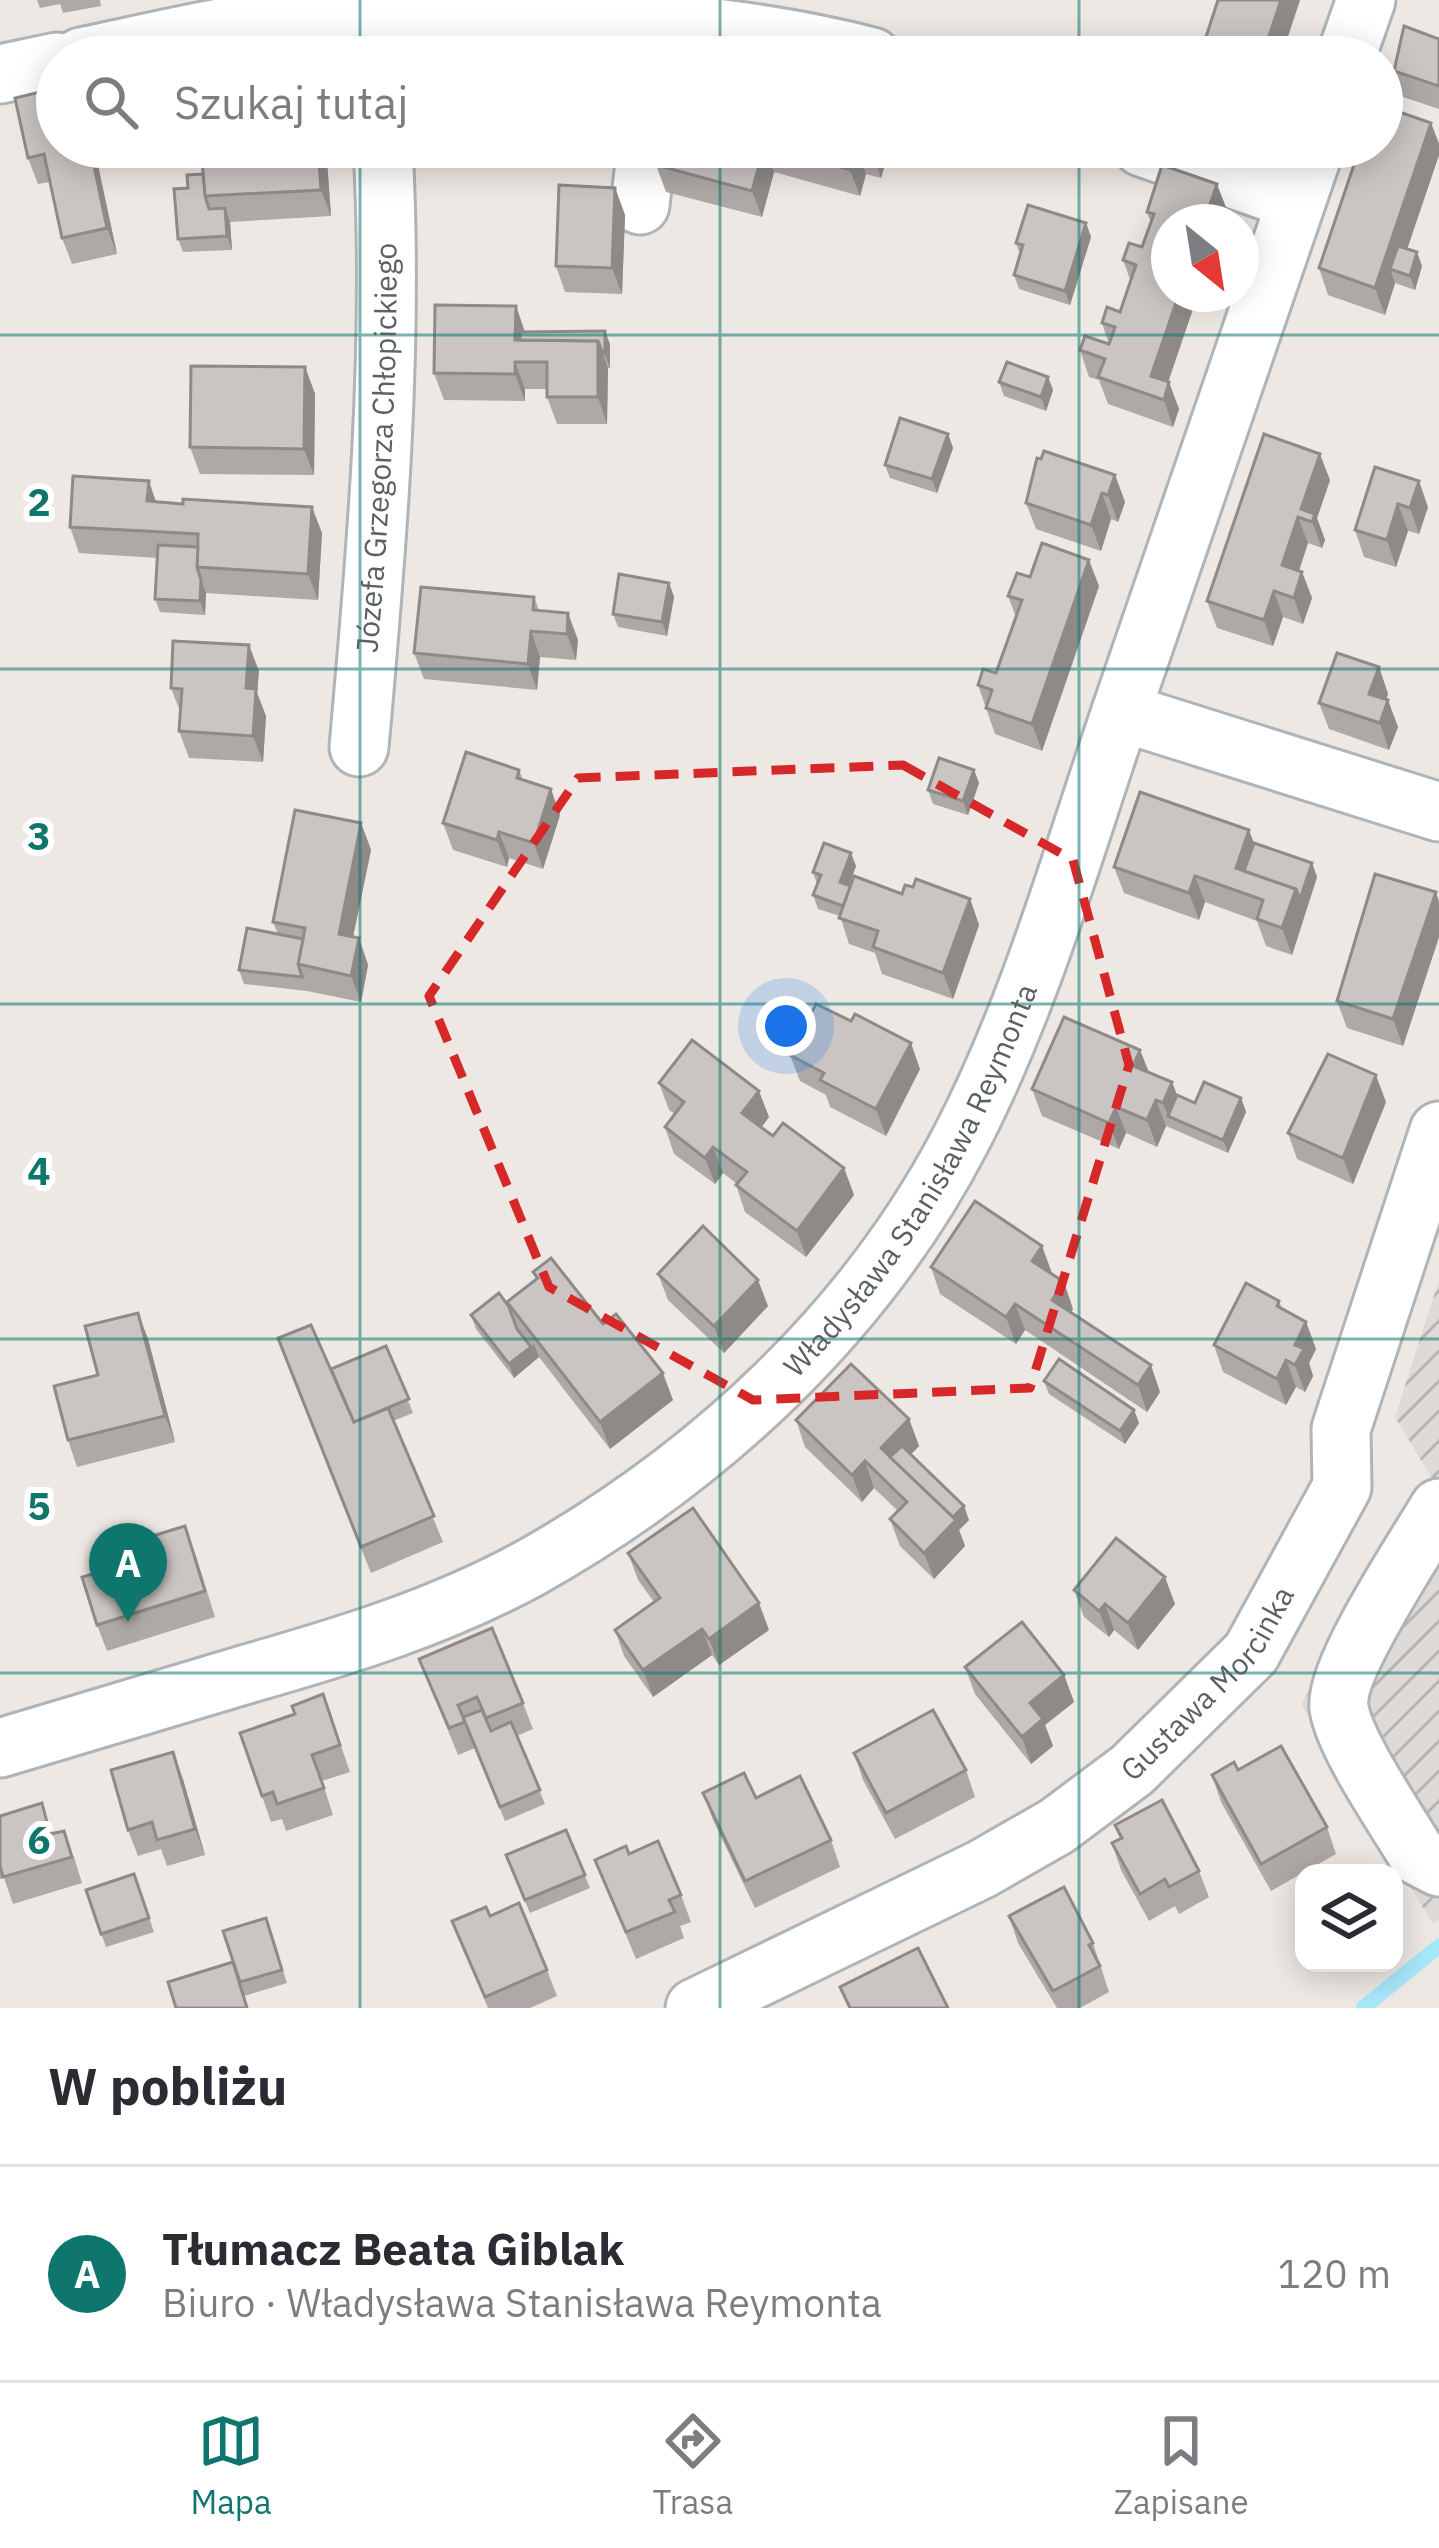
<!DOCTYPE html>
<html lang="pl">
<meta charset="utf-8">
<style>
body{margin:0;font-family:"IBM Plex Sans",sans-serif;background:#f2f2f3;color:#2b2b33}
.controls{position:absolute;right:36px;bottom:36px;display:grid;overflow:hidden;border-radius:24px;box-shadow:0 6px 30px #0003}
.controls button{width:108px;height:108px;display:grid;place-items:center;padding:0;border:0;border-bottom:3px solid #e1e1e2;background:#fff;color:#2b2b33;font:60px sans-serif}
.compass{position:absolute;left:1151px;top:204px;width:108px;height:108px;border-radius:50%;background:#fff;box-shadow:0 6px 30px #0003;rotate:150deg}
.you{position:absolute;left:786px;top:1026px;width:42px;height:42px;margin:-30px;border:9px solid #fff;border-radius:50%;background:#1a73e8;box-shadow:0 0 0 18px #1a73e833}
.badge{display:grid;place-items:center;width:78px;height:78px;border-radius:50%;background:#0f766e;color:#fff;font-size:39px;font-weight:700}
.pin{position:absolute;translate:-50% -99px;filter:drop-shadow(0 3px 6px #0008)}
.pin::after{content:'';position:absolute;top:63px;width:42px;height:36px;background:inherit;clip-path:polygon(0 0,100% 0,50% 100%)}
.list{margin:0;padding:0;list-style:none}
h2{display:flex;justify-content:space-between;align-items:center;height:156px;margin:0;padding:0 48px;font-size:51px}
h2 small{font-size:39px;font-weight:400;color:#7c7c81}
.list li{display:grid;grid-template-columns:78px 1fr auto;gap:36px;align-items:center;box-sizing:border-box;height:216px;padding:0 48px;border-top:3px solid #e1e1e2}
.list b{display:block;font-size:45px;white-space:nowrap}
.list p{margin:0;font-size:39px;white-space:nowrap;color:#7c7c81}
.list em{font-size:39px;font-style:normal;color:#7c7c81}
.icon{flex:none;width:66px;height:66px;fill:none;stroke:currentColor;stroke-width:2;stroke-linecap:round;stroke-linejoin:round}
.map{position:relative;flex:none;width:1439px;height:2008px;overflow:hidden}
.search{position:absolute;background:#fff;box-shadow:0 6px 30px #0003;left:36px;right:36px;top:36px;height:132px;display:flex;align-items:center;gap:30px;box-sizing:border-box;padding:0 42px;border-radius:66px;color:#7c7c81;font-size:45px}
.sheet{height:372px;background:#fff}
nav{display:flex;justify-content:space-around;align-items:center;box-sizing:border-box;height:168px;border-top:3px solid #e1e1e2;background:#fff;font-size:33px;color:#7c7c81}
nav a{display:grid;justify-items:center;gap:6px}
nav .on{color:#0f766e}
.map>svg:first-child{display:block}
</style>
<div class="map">
<svg width="1439" height="2008" viewBox="0 0 1439 2008">
<defs>
<pattern id="industrial-furrows" width="10" height="10" patternUnits="userSpaceOnUse" patternTransform="scale(3)"><rect width="10" height="10" fill="#dedad7"/><path d="M-1 1l2-2M0 10L10 0M9 11l2-2" fill="none" stroke="#b7b4b2"/></pattern>
</defs>
<rect width="100%" height="100%" fill="#ede8e3"/>
<path fill="url(#industrial-furrows)" d="M1439 1280V1919L1433 1924 1301 1704 1433 1480 1395 1417Z"/>
<g fill="none" stroke-linecap="round" stroke-linejoin="round">
<path stroke="#a6e7f9" stroke-width="15" d="M1363 2008 1439 1946"/>
<g stroke="#b0b4b7" stroke-width="63">
<g id="minor">
<path d="M81 57C163 40 249 18 334 13 391 9 451 12 508 14 631 18 753 26 872 57"/>
<path d="M1346 57 1366 0"/>
<path d="M0 74 57 62"/>
<path d="M1142 147 1296 201"/>
<path d="M640 205 647 147"/>
<path d="M1121 712 1439 812"/>
<path id="s1" d="M359 747C377 548 394 347 383 147"/>
<path d="M1439 1508C1416 1547 1334 1669 1339 1708 1345 1746 1397 1820 1418 1856L1439 1867"/>
<path id="s2" d="M0 1748C82 1723 165 1699 247 1674 345 1646 440 1617 530 1568 708 1468 866 1322 961 1139 1031 1004 1073 852 1122 709 1187 522 1250 334 1315 147"/>
<path id="s3" d="M695 2008 982 1869 1057 1826 1132 1770 1251 1653 1342 1487 1341 1429 1439 1131"/>
</g>
</g>
<use href="#minor" stroke="#fff" stroke-width="57"/>
</g>
<g fill="#aea9a7">
<path d="M37 0H100L101 6 63 13 60 4 40 8Z"/>
<path d="M1300 0 1281 57H1207L1203 46Z"/>
<path d="M1439 39V109L1403 97 1394 71Z"/>
<path d="M57 88 94 147 117 254 72 264 62 238 50 182 38 184 28 158Z"/>
<path d="M1431 123 1439 144V155L1407 249 1422 266 1415 290 1395 283 1385 315 1328 295 1319 268Z"/>
<path d="M251 147H326L331 216 230 222 232 250 183 252 178 239 188 188 203 174 251 158Z"/>
<path d="M438 147H507V151L442 156Z"/>
<path d="M661 147H890L881 178 866 174 860 196 774 172 762 217 666 192 656 165Z"/>
<path d="M615 188 625 215 622 294 565 292 556 266Z"/>
<path d="M1227 210 1223 222H1169V294H1198L1168 382 1179 409 1173 427 1108 404 1099 380 1089 377 1080 350 1109 344 1102 323 1120 312 1131 282 1123 260 1142 247 1151 223 1147 212Z"/>
<path d="M1086 223 1091 237 1070 305 1019 289 1014 275 1020 255 1016 243Z"/>
<path d="M516 306 525 332 610 344V368H608L607 424H557L547 397V389H525V401L444 400 434 373Z"/>
<path d="M305 367 315 394 314 475 200 474 190 447Z"/>
<path d="M1048 377 1053 390 1046 411 1004 396 999 382Z"/>
<path d="M948 434 953 448 937 493 890 478 885 465Z"/>
<path d="M1375 467 1428 507 1419 534 1408 531 1396 567 1364 557 1355 530Z"/>
<path d="M1115 475 1125 502 1118 522 1111 519 1101 551 1036 529 1026 503Z"/>
<path d="M1330 480 1317 518 1325 540 1322 548 1308 543 1299 571 1302 572 1312 598 1303 624 1283 617 1273 646 1217 628 1207 601Z"/>
<path d="M156 502 322 533 318 600 206 593 205 615 160 612 155 599 157 558 79 553 70 527Z"/>
<path d="M1030 577 1099 586 1042 751 995 734 978 685 996 673 1016 617 1008 596Z"/>
<path d="M669 583 674 597 667 636 618 627 613 614Z"/>
<path d="M534 597 539 610 578 640 576 660 540 657 537 690 424 679 414 653Z"/>
<path d="M1379 667 1388 694 1386 700 1398 727 1389 750 1329 729 1319 703Z"/>
<path d="M259 671 257 693 266 716 263 762 189 758 179 731 181 714 171 688Z"/>
<path d="M519 770 523 780 560 815 543 869 509 858 507 867 453 850 443 823Z"/>
<path d="M974 770 979 783 968 815 933 804 928 790Z"/>
<path d="M361 823 371 850 353 937 359 938 368 965 361 1002 307 991 244 984 239 970 278 934 273 922Z"/>
<path d="M1254 843 1312 863 1317 877 1292 955 1266 946 1257 921 1205 902 1199 920 1124 893 1114 867Z"/>
<path d="M856 866 849 886 902 894 970 899 979 925 953 999 882 974 875 953 849 944 840 916 818 909 813 895 817 884 813 872Z"/>
<path d="M1436 892 1439 902V937L1403 1046 1347 1028 1337 1001Z"/>
<path d="M1140 1050 1149 1072 1172 1082 1177 1095 1195 1103 1241 1098 1246 1112 1228 1153 1166 1126 1157 1147 1126 1133 1119 1149 1042 1116 1032 1089Z"/>
<path d="M790 1055 920 1069 886 1136 830 1107 826 1095 800 1081Z"/>
<path d="M659 1083 769 1117 761 1128 773 1136 844 1168 854 1195 806 1257 745 1212 736 1185 737 1184 723 1173 715 1184 674 1154 665 1127 675 1114 669 1110Z"/>
<path d="M1386 1102 1353 1184 1297 1159 1288 1133Z"/>
<path d="M1042 1246 1051 1274 1073 1309 1071 1312 1160 1392 1147 1412 1025 1330 1016 1344 940 1294 931 1267Z"/>
<path d="M533 1272 603 1324 673 1400 610 1449 539 1357 514 1378 476 1329 471 1315 509 1307 536 1280Z"/>
<path d="M658 1274 768 1306 724 1353 668 1300Z"/>
<path d="M1279 1301 1282 1309 1306 1322 1316 1349 1309 1363 1313 1376 1305 1392 1296 1387 1286 1405 1223 1372 1214 1345Z"/>
<path d="M138 1313 148 1339 175 1442 77 1467 68 1440 98 1375Z"/>
<path d="M386 1346 413 1413 393 1421 443 1542 371 1573 288 1365 331 1369Z"/>
<path d="M1044 1381 1134 1410 1139 1423 1125 1444 1049 1394Z"/>
<path d="M909 1419 919 1446 911 1454 969 1520 959 1530 965 1546 934 1579 900 1546 890 1519 898 1511 874 1488 862 1502 805 1447 796 1420Z"/>
<path d="M195 1553 215 1617 107 1651 97 1625 104 1571Z"/>
<path d="M628 1553 769 1630 719 1665 712 1655 653 1697 624 1656 615 1630 654 1602 638 1580Z"/>
<path d="M1074 1590 1175 1604 1138 1650 1114 1630 1109 1637 1084 1617Z"/>
<path d="M419 1659 523 1703 533 1729 517 1736 545 1804 505 1821 475 1748 458 1755Z"/>
<path d="M965 1667 1064 1675 1074 1702 1045 1725 1053 1746 1031 1764 975 1694Z"/>
<path d="M323 1694 350 1772 322 1781 333 1815 286 1831 282 1819 271 1822 240 1733 295 1714Z"/>
<path d="M173 1752 205 1855 167 1866 161 1849 138 1856 128 1830Z"/>
<path d="M854 1753 966 1770 975 1797 895 1839 863 1780Z"/>
<path d="M1238 1770 1327 1827 1336 1854 1271 1891 1221 1802 1212 1775Z"/>
<path d="M703 1793 756 1798 831 1840 840 1867 755 1908 713 1820Z"/>
<path d="M0 1816 53 1834 74 1857 82 1883 13 1904 4 1878 0 1879Z"/>
<path d="M1115 1825 1199 1871 1209 1897 1179 1914 1175 1906 1149 1921 1121 1870 1112 1843 1120 1839Z"/>
<path d="M566 1830 590 1888 530 1913 511 1869Z"/>
<path d="M629 1854 681 1895 691 1922 680 1926 684 1938 636 1959 595 1860Z"/>
<path d="M134 1874 154 1932 106 1947 86 1890Z"/>
<path d="M490 1916 547 1970 557 1996 530 2008H488L452 1921Z"/>
<path d="M1009 1916 1093 1943 1109 1992 1080 2008H1057L1018 1943Z"/>
<path d="M271 1932 287 1983 244 1996V1994L248 2008H176Z"/>
</g>
<g fill="#8d8a88">
<path d="M1281 0H1300L1281 57H1262Z"/>
<path d="M1431 123 1439 144V155L1399 273 1390 269 1395 283 1385 315 1375 288Z"/>
<path d="M90 147H94L117 254 107 228Z"/>
<path d="M318 147H326L331 216 321 190Z"/>
<path d="M764 147 774 172 762 217 752 191Z"/>
<path d="M873 147H890L881 178 872 152Z"/>
<path d="M856 148 866 174 860 196 850 170Z"/>
<path d="M1217 184 1227 210 1223 222H1204Z"/>
<path d="M615 188 625 215 622 294 612 268Z"/>
<path d="M225 208 230 222 232 250 227 236Z"/>
<path d="M1086 223 1091 237 1070 305 1065 291Z"/>
<path d="M1417 252 1422 266 1415 290 1410 276Z"/>
<path d="M1179 294H1198L1162 400 1151 376Z"/>
<path d="M516 306 525 333V353L515 340Z"/>
<path d="M605 331 610 344V368L605 354Z"/>
<path d="M598 341 608 368 607 424 598 397Z"/>
<path d="M515 362 525 389V401L515 374Z"/>
<path d="M305 367 315 394 314 475 304 449Z"/>
<path d="M1048 377 1053 390 1046 411 1041 397Z"/>
<path d="M1169 382 1179 409 1173 427 1164 400Z"/>
<path d="M948 434 953 448 937 493 932 479Z"/>
<path d="M1320 454 1330 480 1317 518 1325 540 1322 548 1312 522 1301 509Z"/>
<path d="M1115 475 1125 502 1118 522 1108 495Z"/>
<path d="M149 481 158 508 147 501Z"/>
<path d="M1419 481 1428 507 1419 534 1410 508Z"/>
<path d="M1102 493 1111 519 1101 551 1091 525Z"/>
<path d="M1398 504 1408 531 1396 567 1387 540Z"/>
<path d="M312 507 322 533 318 600 308 574Z"/>
<path d="M1298 517 1308 543 1292 591 1282 565Z"/>
<path d="M1089 560 1099 586 1042 751 1032 724Z"/>
<path d="M1302 572 1312 598 1303 624 1294 598Z"/>
<path d="M201 580 206 593 205 615 200 601Z"/>
<path d="M669 583 674 597 667 636 662 622Z"/>
<path d="M1274 591 1283 617 1273 646 1264 620Z"/>
<path d="M568 613 578 640 576 660 567 634Z"/>
<path d="M531 631 540 657 537 690 528 664Z"/>
<path d="M249 645 259 671 257 693 266 716 263 762 253 736 246 688Z"/>
<path d="M1379 667 1388 694 1379 720 1369 694Z"/>
<path d="M1388 700 1398 727 1389 750 1380 723Z"/>
<path d="M974 770 979 783 968 815 963 801Z"/>
<path d="M551 789 560 815 543 869 534 843Z"/>
<path d="M361 823 371 850 348 961 339 934Z"/>
<path d="M1249 830 1259 857 1240 881 1245 895 1236 868Z"/>
<path d="M499 832 509 858 507 867 497 840Z"/>
<path d="M851 853 856 866 845 896 840 882Z"/>
<path d="M1312 863 1317 877 1292 955 1282 928 1296 889Z"/>
<path d="M1195 876 1205 902 1199 920 1189 893Z"/>
<path d="M1436 892 1439 902V937L1403 1046 1393 1019Z"/>
<path d="M970 899 979 925 953 999 943 973Z"/>
<path d="M359 938 368 965 361 1002 351 976Z"/>
<path d="M911 1043 920 1069 886 1136 876 1109Z"/>
<path d="M1140 1050 1150 1076 1133 1066Z"/>
<path d="M1376 1075 1386 1102 1353 1184 1343 1158Z"/>
<path d="M1172 1082 1182 1109 1168 1116 1163 1103Z"/>
<path d="M759 1091 769 1117 752 1140 742 1113Z"/>
<path d="M1241 1098 1246 1112 1228 1153 1223 1140Z"/>
<path d="M1156 1100 1166 1126 1157 1147 1147 1120Z"/>
<path d="M1116 1107 1126 1133 1119 1149 1109 1123Z"/>
<path d="M713 1147 723 1173 715 1184 705 1158Z"/>
<path d="M844 1168 854 1195 806 1257 797 1231Z"/>
<path d="M1042 1246 1052 1273 1042 1288 1032 1261Z"/>
<path d="M758 1280 768 1306 724 1353 714 1326Z"/>
<path d="M1064 1282 1073 1309 1062 1327 1052 1300Z"/>
<path d="M1015 1304 1025 1330 1016 1344 1006 1317Z"/>
<path d="M138 1313 148 1339 175 1442 165 1416Z"/>
<path d="M1306 1322 1316 1349 1309 1363 1313 1376 1305 1392 1295 1365V1345Z"/>
<path d="M534 1344 539 1357 514 1378 509 1364Z"/>
<path d="M1286 1360 1296 1387 1286 1405 1277 1379Z"/>
<path d="M1151 1365 1160 1392 1147 1412 1138 1385Z"/>
<path d="M663 1373 673 1400 610 1449 600 1422Z"/>
<path d="M1134 1410 1139 1423 1125 1444 1120 1431Z"/>
<path d="M909 1419 919 1446 896 1470 881 1448Z"/>
<path d="M865 1461 874 1488 862 1502 852 1475Z"/>
<path d="M964 1506 969 1520 959 1530 965 1546 934 1579 924 1553Z"/>
<path d="M1165 1577 1175 1604 1138 1650 1128 1623Z"/>
<path d="M759 1603 769 1630 719 1665 709 1639Z"/>
<path d="M1105 1604 1114 1630 1109 1637 1099 1611Z"/>
<path d="M702 1629 712 1655 653 1697 643 1670Z"/>
<path d="M1064 1675 1074 1702 1045 1725 1053 1746 1031 1764 1022 1737 1030 1703Z"/>
<path d="M173 1752 183 1779 205 1855 195 1829Z"/>
</g>
<g fill="#cac5c2" stroke="#8d8a88" stroke-width="3">
<path d="M1218 0H1281L1262 57H1233L1203 46Z"/>
<path d="M1404 26 1439 39V86L1394 71Z"/>
<path d="M507 40 508 57H427V54L451 52V43Z"/>
<path d="M57 88V147H90L107 228 62 238 44 154 28 158 15 98Z"/>
<path d="M1382 106 1431 123 1375 288 1319 268 1360 147H1382Z"/>
<path d="M251 147H318L321 190 205 196 202 161 251 158Z"/>
<path d="M661 147H764L752 191 656 165Z"/>
<path d="M770 147H873L872 152 856 148 850 170Z"/>
<path d="M1162 165 1217 184 1204 222H1169V294H1179L1151 376 1169 382 1164 400 1098 377 1105 359 1080 350 1085 336 1109 344 1115 327 1102 323 1107 307 1120 312 1136 265 1123 260 1129 243 1142 247 1154 214 1147 212Z"/>
<path d="M203 174 205 196 209 209 225 208 227 236 178 239 174 189 188 188 187 175Z"/>
<path d="M559 185 615 188 612 268 556 266Z"/>
<path d="M1028 205 1086 223 1065 291 1014 275 1023 245 1016 243Z"/>
<path d="M1398 246 1417 252 1410 276 1390 269Z"/>
<path d="M435 305 516 306 515 340 598 341V397H547V362H515V374L434 373Z"/>
<path d="M605 331V354H603L598 341 520 340V332Z"/>
<path d="M1007 362 1048 377 1041 397 999 382Z"/>
<path d="M191 366 305 367 304 449 190 447Z"/>
<path d="M900 418 948 434 932 479 885 465Z"/>
<path d="M1264 434 1320 454 1301 509 1315 514 1312 522 1298 517 1282 565 1302 572 1294 598 1274 591 1264 620 1207 601Z"/>
<path d="M1044 451 1115 475 1108 495 1102 493 1091 525 1026 503 1037 458 1041 459Z"/>
<path d="M1375 467 1419 481 1410 508 1398 504 1387 540 1355 530Z"/>
<path d="M73 476 149 481 147 501 183 504V499L312 507 308 574 197 567 198 534 70 527Z"/>
<path d="M1042 543 1089 560 1032 724 986 708 992 690 978 685 983 669 996 673 1022 600 1008 596 1017 573 1030 577Z"/>
<path d="M158 545 198 547 197 567 201 580 200 601 155 599Z"/>
<path d="M619 574 669 583 662 622 613 614Z"/>
<path d="M421 587 534 597 533 610 568 613 567 634 531 631 528 664 414 653Z"/>
<path d="M173 641 249 645 246 688 256 689 253 736 179 731 182 689 171 688Z"/>
<path d="M1337 653 1379 667 1369 694 1388 700 1380 723 1319 703Z"/>
<path d="M466 752 519 770 517 778 551 789 534 843 499 832 497 840 443 823Z"/>
<path d="M939 758 974 770 963 801 928 790Z"/>
<path d="M1140 792 1249 830 1236 868 1296 889 1282 928 1257 919 1263 900 1195 876 1189 893 1114 867Z"/>
<path d="M295 810 361 823 339 934 359 938 351 976 298 964 305 928 273 922Z"/>
<path d="M824 843 851 853 840 882 851 886 843 906 813 895 821 875 813 872Z"/>
<path d="M1254 843 1312 863 1300 899 1296 889 1244 871Z"/>
<path d="M1375 874 1436 892 1393 1019 1337 1001Z"/>
<path d="M854 876 902 894 905 885 913 887 916 879 970 899 943 973 873 947 878 931 839 918Z"/>
<path d="M247 928 303 939 298 964 302 977 239 970Z"/>
<path d="M816 1004 851 1021 855 1014 911 1043 876 1109 820 1080 824 1073 790 1055Z"/>
<path d="M1064 1017 1140 1050 1133 1066 1172 1082 1163 1103 1156 1100 1147 1120 1116 1107 1109 1123 1032 1089Z"/>
<path d="M692 1040 759 1091 742 1113 773 1136 783 1123 844 1168 797 1231 736 1185 747 1172 713 1147 705 1158 665 1127 684 1102 659 1083Z"/>
<path d="M1328 1054 1376 1075 1343 1158 1288 1133Z"/>
<path d="M1204 1082 1241 1098 1223 1140 1168 1116 1177 1095 1195 1103Z"/>
<path d="M975 1201 1042 1246 1032 1261 1064 1282 1052 1300 1151 1365 1138 1385 1015 1304 1006 1317 931 1267Z"/>
<path d="M703 1226 758 1280 714 1326 658 1274Z"/>
<path d="M551 1258 603 1324 616 1314 663 1373 600 1422 507 1302 538 1278 533 1272Z"/>
<path d="M1246 1283 1279 1301 1277 1306 1306 1322 1295 1345 1304 1349 1295 1365 1286 1360 1277 1379 1214 1345Z"/>
<path d="M499 1293 509 1307 517 1329 531 1347 509 1364 471 1315Z"/>
<path d="M138 1313 165 1416 68 1440 54 1386 98 1375 85 1326Z"/>
<path d="M311 1325 354 1422 388 1408 434 1516 361 1547 278 1338Z"/>
<path d="M386 1346 409 1399 354 1422 331 1369Z"/>
<path d="M1059 1359 1134 1410 1120 1431 1044 1381Z"/>
<path d="M851 1364 909 1419 881 1448 956 1520 924 1553 890 1519 907 1502 865 1461 852 1475 796 1420Z"/>
<path d="M902 1446 964 1506 953 1517 890 1457Z"/>
<path d="M693 1508 759 1603 709 1639 702 1629 643 1670 615 1630 660 1598 628 1553Z"/>
<path d="M185 1526 205 1591 97 1625 82 1577 104 1571 98 1553Z"/>
<path d="M1116 1538 1165 1577 1128 1623 1105 1604 1099 1611 1074 1590Z"/>
<path d="M1022 1622 1064 1675 1030 1703 1043 1719 1022 1737 965 1667Z"/>
<path d="M492 1628 523 1703 486 1718 477 1697 458 1705 465 1722 449 1728 419 1659Z"/>
<path d="M323 1694 340 1745 312 1755 324 1788 277 1804 273 1792 262 1796 240 1733 295 1714 292 1706Z"/>
<path d="M482 1710 491 1731 511 1722 540 1790 500 1807 463 1717Z"/>
<path d="M933 1710 966 1770 886 1813 854 1753Z"/>
<path d="M1281 1746 1327 1827 1261 1864 1212 1775 1234 1762 1238 1770Z"/>
<path d="M173 1752 195 1829 157 1840 152 1822 128 1830 111 1770Z"/>
<path d="M744 1773 756 1798 800 1776 831 1840 745 1881 703 1793Z"/>
<path d="M1162 1800 1199 1871 1169 1887 1165 1879 1140 1894 1112 1843 1122 1838 1115 1825Z"/>
<path d="M42 1803 50 1834 64 1831 72 1857 3 1877 0 1865V1816Z"/>
<path d="M566 1830 585 1875 525 1900 506 1855Z"/>
<path d="M658 1841 681 1895 669 1900 675 1912 626 1932 595 1860 626 1846 629 1854Z"/>
<path d="M134 1874 149 1918 101 1934 86 1890Z"/>
<path d="M1064 1887 1093 1943 1089 1945 1100 1966 1053 1991 1009 1916Z"/>
<path d="M519 1903 547 1970 485 1997 452 1921 486 1907 490 1916Z"/>
<path d="M266 1918 282 1970 240 1982 223 1931Z"/>
<path d="M918 1948 948 2008H850L840 1987Z"/>
<path d="M233 1962 247 2008H176L168 1982Z"/>
</g>
<path fill="none" stroke="#d62828" stroke-width="9" stroke-dasharray="24 15" stroke-linejoin="round" d="M903 765 1073 860 1129 1065 1030 1388 753 1400 549 1287 429 996 578 778Z"/>
<path fill="none" stroke="#0f766e" stroke-width="3" stroke-opacity="0.55" d="M360 0V57M720 0V57M1079 0V57M360 147V2008M720 147V2008M1079 147V2008M0 335H1439M0 669H1439M0 1004H1439M0 1339H1439M0 1673H1439"/>
<g text-anchor="middle" stroke-width="12" stroke-linejoin="round" paint-order="stroke">
<g font-size="30" fill="#5b6062" stroke="#fff">
<text dy="10" stroke="none"><textPath href="#s1" startOffset="300">Józefa Grzegorza Chłopickiego</textPath></text>
<text dy="10" stroke="none"><textPath href="#s2" startOffset="1116">Władysława Stanisława Reymonta</textPath></text>
<text dy="10" stroke="none"><textPath href="#s3" startOffset="615">Gustawa Morcinka</textPath></text>
</g>
</g>
<g font-size="39" text-anchor="middle" font-weight="bold" fill="#0f766e" stroke="#fff" stroke-width="12" stroke-linejoin="round" paint-order="stroke">
<text x="39" y="516">2</text>
<text x="39" y="850">3</text>
<text x="39" y="1185">4</text>
<text x="39" y="1520">5</text>
<text x="39" y="1854">6</text>
</g>
</svg>
<div class="controls">
<button><svg class="icon" aria-label="layers" viewBox="0 0 24 24"><path d="M12 4l9 5-9 5-9-5zM3 14l9 5 9-5"/></svg></button>
</div>
<svg class="compass" viewBox="-18 -18 36 36"><path d="M0-13l5 13h-10z" fill="#e53935"/><path d="M0 13l5-13h-10z" fill="#7c7c81"/></svg>
<div class="you"></div>
<div class="pin badge" style="left:128px;top:1622px">A</div>
<div class="search"><svg class="icon" aria-label="search" viewBox="0 0 24 24"><circle cx="10" cy="10" r="6"/><path d="M15 15l6 6"/></svg>Szukaj tutaj</div>
</div>
<section class="sheet">
<h2>W pobliżu<small></small></h2>
<ul class="list">
<li><span class="badge">A</span><div><b>Tłumacz Beata Giblak</b><p>Biuro · Władysława Stanisława Reymonta</p></div><em>120 m</em></li>
</ul>
</section>
<nav>
<a class="on"><svg class="icon" aria-label="map" viewBox="0 0 24 24"><path d="M3 6l6-2 6 2 6-2v14l-6 2-6-2-6 2zM9 4v14M15 6v14"/></svg>Mapa</a>
<a><svg class="icon" aria-label="directions" viewBox="0 0 24 24"><path d="M12 3l9 9-9 9-9-9zM9 14v-3h6M13 9l2 2-2 2"/></svg>Trasa</a>
<a><svg class="icon" aria-label="saved" viewBox="0 0 24 24"><path d="M7 4h10v16l-5-4-5 4z"/></svg>Zapisane</a>
</nav>
